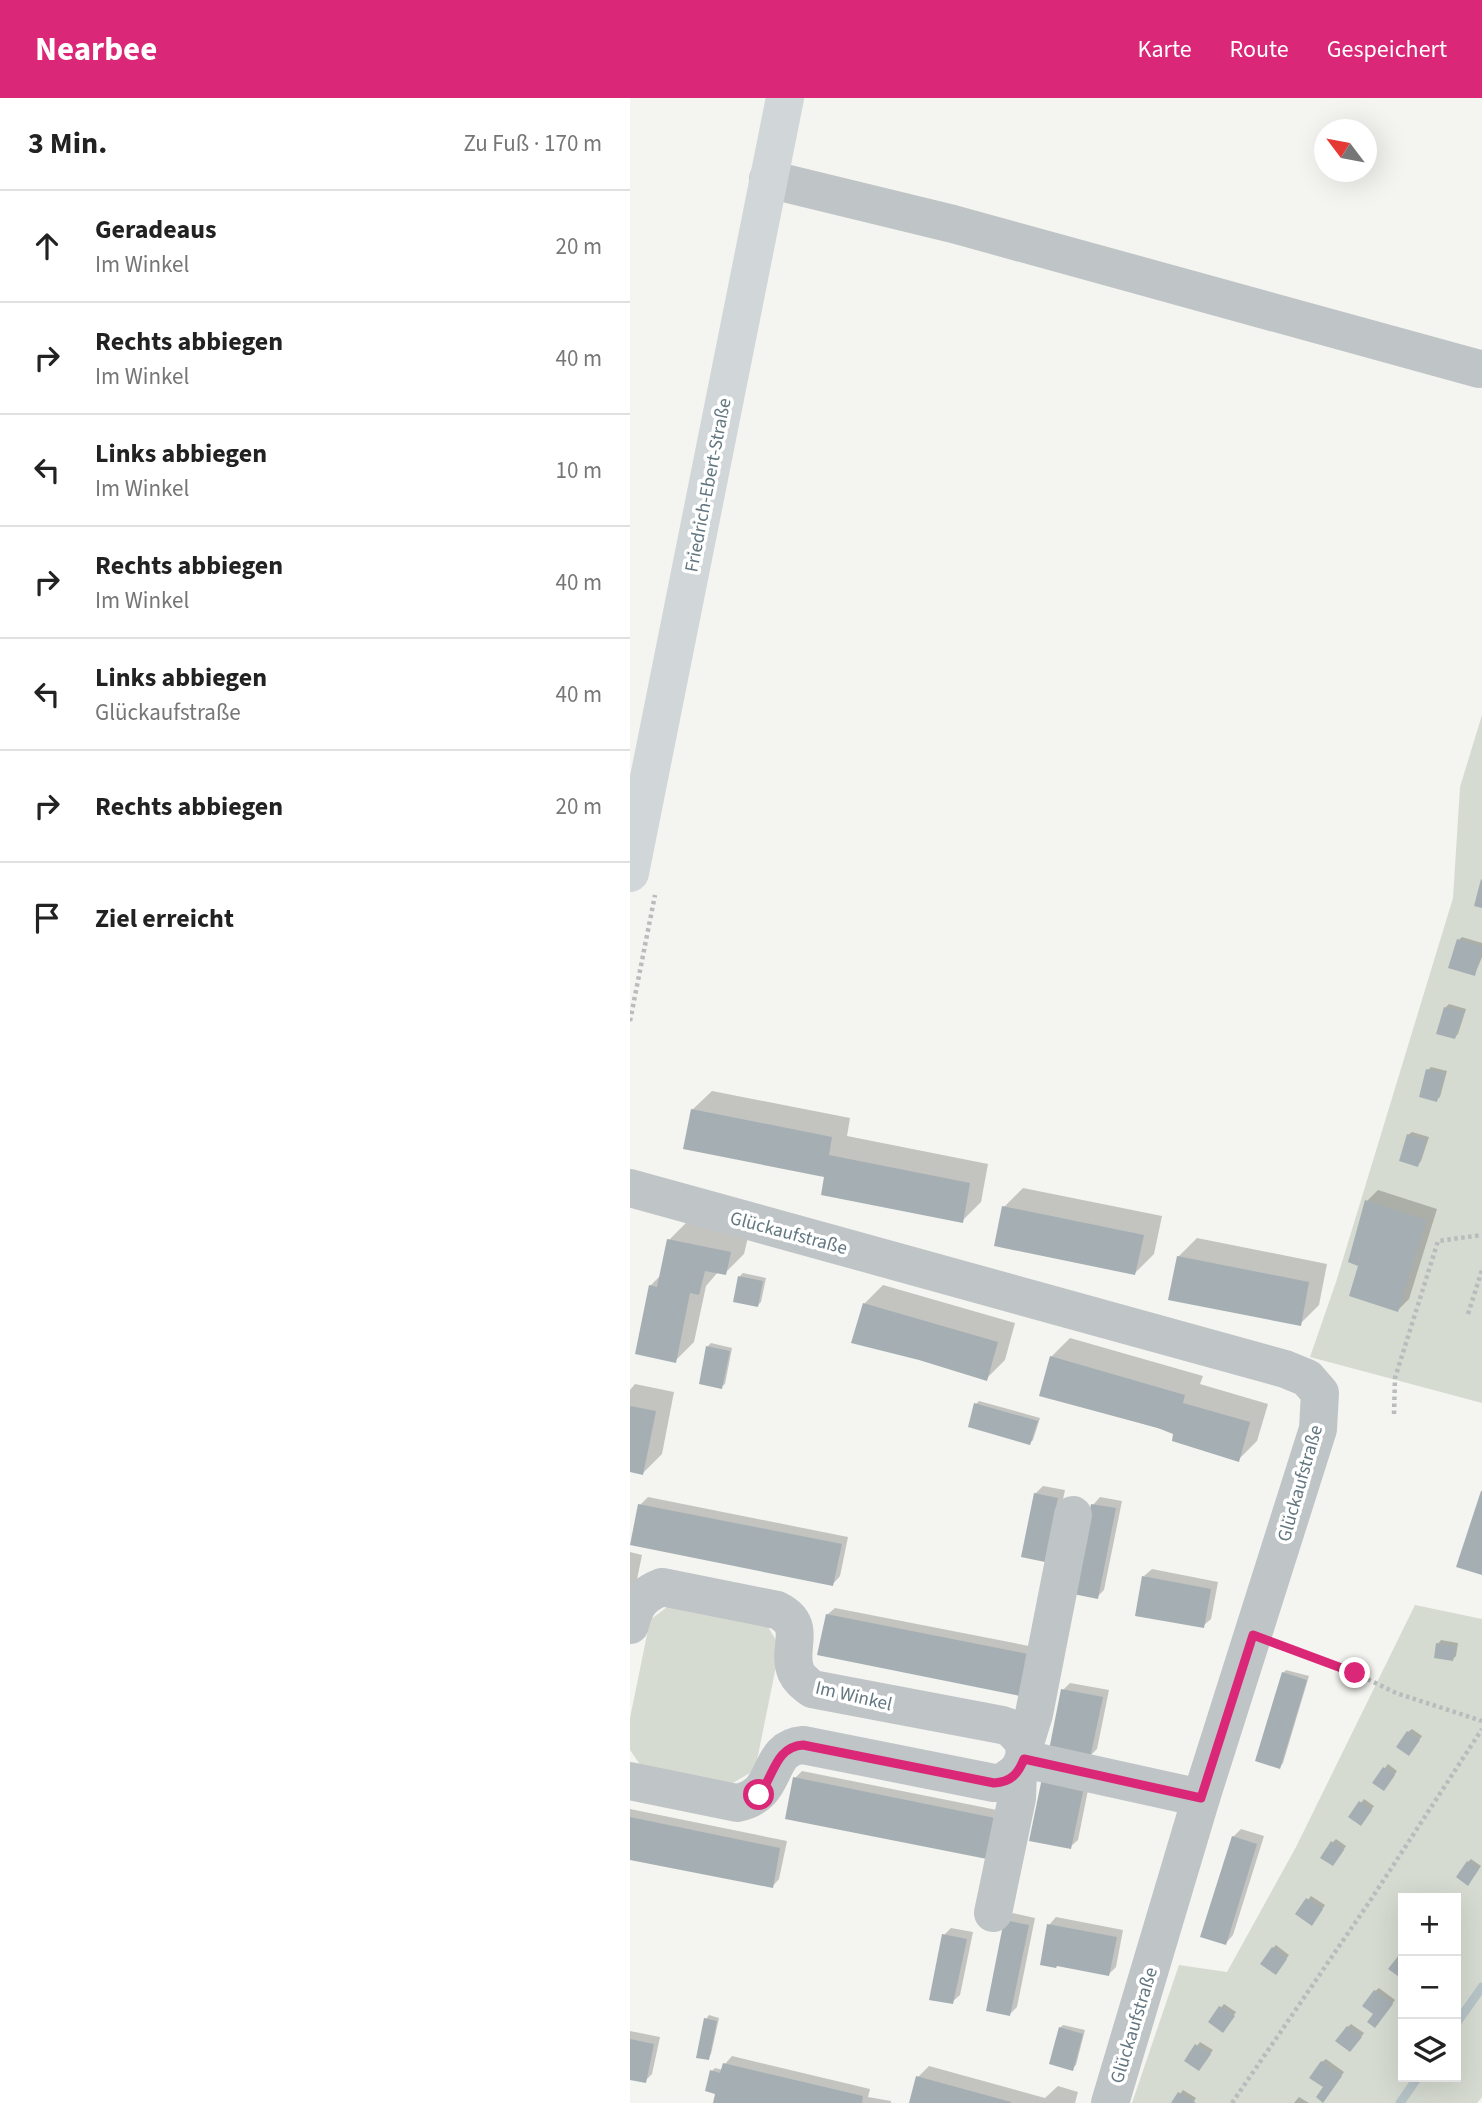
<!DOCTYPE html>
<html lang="de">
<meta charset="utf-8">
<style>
body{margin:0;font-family:"Source Sans 3",sans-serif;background:#f2f2f2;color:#222}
.controls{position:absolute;right:21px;bottom:21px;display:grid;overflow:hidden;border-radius:0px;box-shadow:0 7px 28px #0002}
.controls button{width:63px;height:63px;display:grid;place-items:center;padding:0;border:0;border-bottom:2px solid #e0e0e0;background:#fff;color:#222;font:35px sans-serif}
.compass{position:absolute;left:684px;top:21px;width:63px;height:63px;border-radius:50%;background:#fff;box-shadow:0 7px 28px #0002;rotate:302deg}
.stop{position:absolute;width:21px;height:21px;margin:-16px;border:5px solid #db2777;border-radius:50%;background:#fff}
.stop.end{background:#db2777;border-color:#fff;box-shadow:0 2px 7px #0008}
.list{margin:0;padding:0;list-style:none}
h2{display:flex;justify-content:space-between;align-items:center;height:91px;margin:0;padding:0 28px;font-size:30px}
h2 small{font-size:23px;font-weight:400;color:#767676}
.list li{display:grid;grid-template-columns:46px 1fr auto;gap:21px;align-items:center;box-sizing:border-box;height:112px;padding:0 28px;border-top:2px solid #e0e0e0}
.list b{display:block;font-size:26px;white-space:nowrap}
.list p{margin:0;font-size:23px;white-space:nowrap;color:#767676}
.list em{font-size:23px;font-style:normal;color:#767676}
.icon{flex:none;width:38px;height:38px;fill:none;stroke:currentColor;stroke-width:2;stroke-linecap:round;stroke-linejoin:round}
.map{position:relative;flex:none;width:852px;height:2005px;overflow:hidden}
header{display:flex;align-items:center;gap:42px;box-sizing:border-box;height:98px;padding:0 35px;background:#db2777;color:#fff}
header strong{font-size:33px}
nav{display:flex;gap:38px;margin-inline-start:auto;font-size:24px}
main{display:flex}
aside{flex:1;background:#fff}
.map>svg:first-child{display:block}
</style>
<header>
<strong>Nearbee</strong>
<nav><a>Karte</a><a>Route</a><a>Gespeichert</a></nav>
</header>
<main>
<aside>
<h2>3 Min.<small>Zu Fuß · 170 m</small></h2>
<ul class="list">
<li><svg class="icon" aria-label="ahead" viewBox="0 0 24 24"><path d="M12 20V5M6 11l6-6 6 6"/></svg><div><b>Geradeaus</b><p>Im Winkel</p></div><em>20 m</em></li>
<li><svg class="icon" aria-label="right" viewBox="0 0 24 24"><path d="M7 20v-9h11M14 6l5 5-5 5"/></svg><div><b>Rechts abbiegen</b><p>Im Winkel</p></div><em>40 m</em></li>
<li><svg class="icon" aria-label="left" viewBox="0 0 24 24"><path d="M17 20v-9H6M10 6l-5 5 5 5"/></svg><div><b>Links abbiegen</b><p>Im Winkel</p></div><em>10 m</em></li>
<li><svg class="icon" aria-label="right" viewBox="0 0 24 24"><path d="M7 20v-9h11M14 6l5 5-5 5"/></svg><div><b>Rechts abbiegen</b><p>Im Winkel</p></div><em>40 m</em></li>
<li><svg class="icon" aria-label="left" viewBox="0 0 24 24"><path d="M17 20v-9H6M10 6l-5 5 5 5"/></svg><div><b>Links abbiegen</b><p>Glückaufstraße</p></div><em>40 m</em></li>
<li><svg class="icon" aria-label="right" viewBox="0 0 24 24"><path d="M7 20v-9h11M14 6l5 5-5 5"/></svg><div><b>Rechts abbiegen</b></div><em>20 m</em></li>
<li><svg class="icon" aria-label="arrive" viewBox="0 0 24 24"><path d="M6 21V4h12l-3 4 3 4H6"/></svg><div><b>Ziel erreicht</b></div></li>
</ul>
</aside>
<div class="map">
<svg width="852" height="2005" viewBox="0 0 852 2005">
<rect width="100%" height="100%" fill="#f4f4f0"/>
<g fill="#d6dbd1" fill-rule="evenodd">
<path d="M852 617V1305L680 1259 706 1184 823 800 830 689Z"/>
<path d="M41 1506 137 1527 150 1549 125 1672 101 1686 11 1668 0 1652V1620L20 1522Z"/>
<path d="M785 1507 852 1521V1999L847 2005H502L549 1867 597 1874 666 1749ZM773 1800H826V1979H773Z"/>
</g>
<g fill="#0003">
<path d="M832 839 852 845V859L845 876 829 842Z"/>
<path d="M819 906 836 911 828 936 825 939 816 909Z"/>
<path d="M801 969 817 973 810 999 806 1002 798 972Z"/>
<path d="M82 993 220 1020 217 1038 358 1066 351 1104 332 1123 196 1078 62 1012Z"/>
<path d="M782 1034 799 1039 791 1063 788 1067 778 1037Z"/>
<path d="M393 1090 532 1118 524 1156 505 1175 374 1109Z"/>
<path d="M748 1092 807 1111 779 1201 768 1212 731 1166 737 1103Z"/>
<path d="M58 1123 119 1135 114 1156 95 1175 88 1174 76 1188 64 1244 45 1263 20 1188 32 1176 39 1142Z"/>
<path d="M567 1140 697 1166 689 1207 670 1226 548 1159Z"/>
<path d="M113 1175 136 1180 131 1204 128 1207 110 1178Z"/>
<path d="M253 1187 385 1225 375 1262 356 1281 234 1206Z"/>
<path d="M440 1240 573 1278 570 1286 638 1306 627 1343 608 1362 545 1335 411 1297 421 1259Z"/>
<path d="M81 1245 102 1250 95 1286 91 1289 78 1248Z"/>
<path d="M5 1286 44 1294 32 1356 13 1375 0 1372V1292Z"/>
<path d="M349 1303 410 1320 403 1342 400 1345 346 1306Z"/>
<path d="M413 1388 435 1392 422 1455 405 1396Z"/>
<path d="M18 1399 218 1439 210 1478 203 1486 10 1407Z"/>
<path d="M470 1399 492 1403 474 1492 467 1499 463 1407Z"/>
<path d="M0 1454 12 1457 0 1516Z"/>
<path d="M522 1471 588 1484 581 1521 573 1528 514 1478Z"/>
<path d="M205 1510 404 1549 397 1588 197 1517Z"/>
<path d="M811 1542 828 1545 826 1558 823 1561 808 1546Z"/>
<path d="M656 1572 679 1578 653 1665 650 1669 653 1575Z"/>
<path d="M440 1585 479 1592 467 1651 459 1659 433 1592Z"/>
<path d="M782 1631 792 1638 782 1652 778 1634Z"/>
<path d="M758 1666 767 1673 757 1688 744 1684Z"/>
<path d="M172 1673 372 1713 356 1759 165 1680Z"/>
<path d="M414 1681 460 1682 448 1742 440 1749Z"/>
<path d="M734 1701 744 1708 734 1722 721 1718Z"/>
<path d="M0 1711 157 1743 149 1781 142 1789 0 1760Z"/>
<path d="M611 1731 634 1738 603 1837 596 1845 603 1739Z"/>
<path d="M706 1741 716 1748 706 1763 703 1744Z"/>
<path d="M841 1761 851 1768 841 1782 838 1764Z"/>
<path d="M681 1798 695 1807 685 1822 667 1816Z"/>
<path d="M383 1815 405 1820 387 1909 380 1916 376 1823Z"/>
<path d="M426 1819 493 1832 486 1869 479 1876 419 1827Z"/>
<path d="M321 1830 343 1834 330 1897 322 1904 314 1837Z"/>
<path d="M646 1847 659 1857 649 1871 643 1850Z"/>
<path d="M749 1890 765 1902 748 1925 745 1915V1893Z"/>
<path d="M594 1906 606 1914 596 1929 580 1923Z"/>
<path d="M79 1917 89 1920 81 1956 78 1960 76 1921Z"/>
<path d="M721 1926 734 1935 723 1949 718 1929Z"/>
<path d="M433 1927 455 1932 446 1967 442 1971 430 1930Z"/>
<path d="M0 1933 30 1939 22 1976 15 1983 0 1980Z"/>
<path d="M570 1944 583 1952 572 1967 557 1962Z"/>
<path d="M102 1958 240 1991 238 1999 261 2003V2005H90L82 1973 85 1970 93 1972 95 1966Z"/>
<path d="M696 1961 714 1974 696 1999 692 1964Z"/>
<path d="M299 1968 415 2000 428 1988 448 1994 445 2005H281L288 1979Z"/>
<path d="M553 1992 566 2000 563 2005H543Z"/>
<path d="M669 1999 679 2005H664Z"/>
</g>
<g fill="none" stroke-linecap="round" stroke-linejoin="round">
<g stroke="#b7c4c7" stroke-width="9">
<path d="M826 1926 852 1889"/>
<path d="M770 2005 788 1979"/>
</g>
</g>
<g fill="#a5afb3">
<path d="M851 781 852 782V810L844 808Z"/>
<path d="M827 841 852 849 845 878 818 870Z"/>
<path d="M814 909 834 914 825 941 806 936Z"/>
<path d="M796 971 815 976 807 1004 789 999Z"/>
<path d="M61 1011 202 1039 199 1057 340 1085 333 1125 191 1097 194 1079 53 1051Z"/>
<path d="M777 1036 796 1042 788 1069 769 1063Z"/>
<path d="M735 1102 797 1122 768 1214 719 1198 728 1168 718 1164Z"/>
<path d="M372 1108 514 1137 505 1177 364 1148Z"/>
<path d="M37 1141 101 1154 96 1177 75 1173 69 1197 60 1195 46 1265 5 1256 19 1187 27 1189Z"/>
<path d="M547 1158 679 1184 671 1228 538 1202Z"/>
<path d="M108 1178 133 1183 128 1209 103 1204Z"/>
<path d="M233 1205 368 1244 357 1283 289 1262 221 1245Z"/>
<path d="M76 1248 100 1253 92 1291 69 1286Z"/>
<path d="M420 1258 555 1297 553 1305 620 1324 609 1364 542 1343 543 1336 528 1330 409 1298Z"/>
<path d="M344 1305 408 1323 400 1347 338 1329Z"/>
<path d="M0 1308 26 1313 13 1377 0 1374Z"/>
<path d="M851 1393H852V1477L826 1469Z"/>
<path d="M404 1395 428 1400 415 1464 391 1459Z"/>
<path d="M8 1406 212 1446 203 1488 0 1447Z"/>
<path d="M461 1406 486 1410 468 1501 443 1496Z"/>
<path d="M512 1478 581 1491 574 1530 505 1518Z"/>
<path d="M196 1516 398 1556 390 1598 187 1557Z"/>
<path d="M806 1545 826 1548 823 1563 804 1560Z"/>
<path d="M652 1574 677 1582 650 1671 625 1663Z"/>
<path d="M431 1591 473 1599 460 1660 419 1652Z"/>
<path d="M777 1633 790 1642 779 1658 766 1649Z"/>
<path d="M753 1669 765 1677 754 1693 742 1685Z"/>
<path d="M163 1679 365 1720 357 1761 155 1721Z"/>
<path d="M412 1680 454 1689 441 1751 399 1743Z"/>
<path d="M729 1703 742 1712 731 1728 718 1719Z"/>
<path d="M0 1719 150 1750 143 1790 0 1762Z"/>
<path d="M602 1738 627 1746 596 1847 570 1839Z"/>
<path d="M701 1743 714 1752 703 1768 690 1760Z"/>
<path d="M837 1763 849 1771 838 1788 826 1779Z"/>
<path d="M676 1800 693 1811 682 1828 665 1816Z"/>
<path d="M374 1822 399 1827 380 1918 356 1913Z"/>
<path d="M417 1826 487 1839 479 1878 427 1868 426 1870 410 1867Z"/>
<path d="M312 1836 337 1841 323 1906 299 1902Z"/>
<path d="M642 1849 657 1861 646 1877 630 1866Z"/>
<path d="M769 1857 773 1860 772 1881 758 1871Z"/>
<path d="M744 1892 763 1906 745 1930 737 1924 743 1916 732 1908Z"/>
<path d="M589 1908 605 1918 593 1935 578 1924Z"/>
<path d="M74 1920 87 1923 79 1962 66 1960Z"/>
<path d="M717 1928 732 1939 720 1954 705 1943Z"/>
<path d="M429 1929 453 1936 443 1973 419 1966Z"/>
<path d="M0 1941 24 1946 16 1985 0 1982Z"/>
<path d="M565 1946 581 1956 569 1973 554 1963Z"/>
<path d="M691 1963 712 1978 693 2005 686 1999 693 1989 679 1980Z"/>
<path d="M93 1965 233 1998 232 2005H83L85 1996 75 1993 80 1972 90 1975Z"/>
<path d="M286 1978 381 2004V2005H279Z"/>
<path d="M548 1994 566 2005H541Z"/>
</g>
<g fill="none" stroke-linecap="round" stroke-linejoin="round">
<g stroke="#b9bcbd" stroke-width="4.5" stroke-dasharray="3.5 3.5" stroke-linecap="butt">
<path d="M0 923 25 797"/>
<path d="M838 1216 852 1172"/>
<path d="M764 1316 765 1280 808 1143 852 1137"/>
<path d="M653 1548 725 1575 766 1595 852 1623"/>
<path d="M602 2005 740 1803 852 1631"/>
</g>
<g stroke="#bfc4c6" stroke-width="38">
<path d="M138 81 323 126 849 271"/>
<path d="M0 1090 655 1271 677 1280 690 1295 688 1331 571 1700 480 2005"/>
<path d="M0 1527C5 1506 12 1497 32 1489L147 1512C179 1528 156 1549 166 1574 169 1581 176 1586 182 1591L372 1627 381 1630 395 1645"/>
<path d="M394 1661 571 1700"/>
<path d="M0 1683 107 1705C151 1697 134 1650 173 1647L364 1685 373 1684 388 1673"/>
<path d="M363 1815 387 1700 388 1673 394 1661 395 1645 404 1616 443 1417"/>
</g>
<path stroke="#d1d6d9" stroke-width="38" d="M0 775 155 0"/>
</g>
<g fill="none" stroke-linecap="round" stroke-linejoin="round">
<path stroke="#db2777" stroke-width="9" d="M129 1697C144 1678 145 1649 173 1647L364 1685C381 1684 388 1676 394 1661L571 1700 623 1537 725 1575"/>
</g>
<g text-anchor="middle" stroke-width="7" stroke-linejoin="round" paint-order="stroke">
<g font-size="19" fill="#637781" stroke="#fff">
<text transform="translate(77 387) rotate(-79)" y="7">Friedrich-Ebert-Straße</text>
<text transform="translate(159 1134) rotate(15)" y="7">Glückaufstraße</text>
<text transform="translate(669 1385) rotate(-74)" y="7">Glückaufstraße</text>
<text transform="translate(224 1597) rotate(13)" y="7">Im Winkel</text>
<text transform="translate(503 1927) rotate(-73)" y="7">Glückaufstraße</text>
</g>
</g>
</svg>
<div class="controls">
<button>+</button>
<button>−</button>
<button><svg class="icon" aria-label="layers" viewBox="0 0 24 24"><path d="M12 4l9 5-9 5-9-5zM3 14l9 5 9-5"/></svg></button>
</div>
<svg class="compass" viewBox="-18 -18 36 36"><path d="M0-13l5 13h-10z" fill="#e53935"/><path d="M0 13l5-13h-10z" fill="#767676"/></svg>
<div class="stop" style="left:129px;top:1697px"></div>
<div class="stop end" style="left:725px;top:1575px"></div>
</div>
</main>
